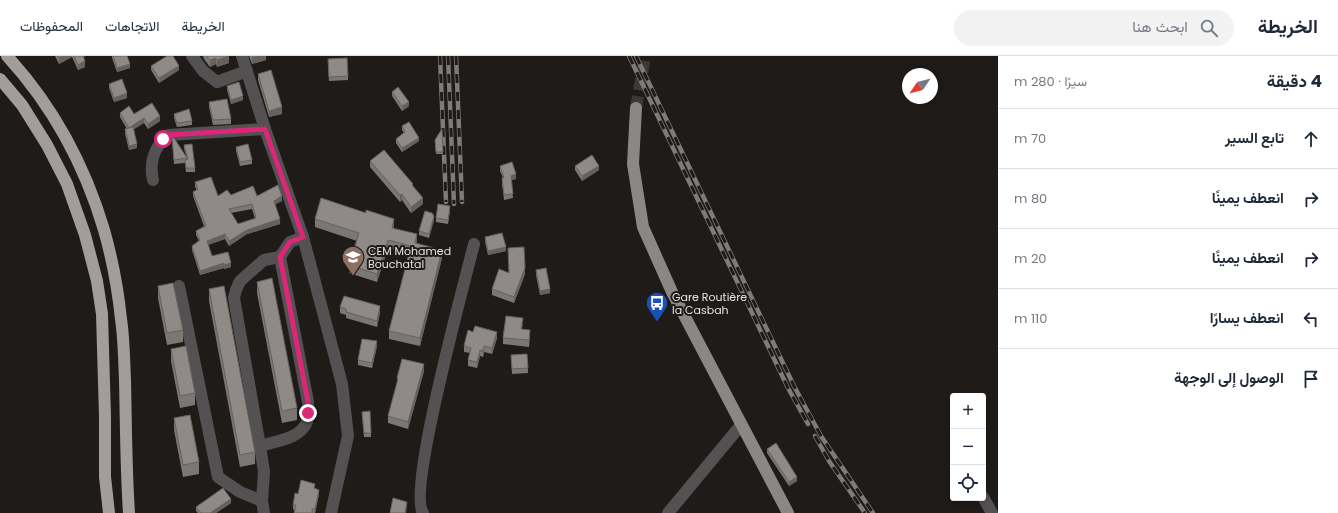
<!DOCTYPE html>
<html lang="ar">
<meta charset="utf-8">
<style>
body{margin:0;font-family:Poppins,Vazirmatn,sans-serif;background:#f2f2f3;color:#1f2937;direction:rtl}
.controls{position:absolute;right:12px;bottom:12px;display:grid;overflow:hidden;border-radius:4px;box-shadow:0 2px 6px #0003}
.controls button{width:36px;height:36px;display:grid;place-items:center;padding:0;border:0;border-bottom:1px solid #e0e1e3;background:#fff;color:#1f2937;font:20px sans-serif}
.compass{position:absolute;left:902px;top:12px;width:36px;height:36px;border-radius:50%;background:#fff;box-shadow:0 2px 6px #0003;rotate:235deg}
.stop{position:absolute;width:12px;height:12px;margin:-9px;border:3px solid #db2777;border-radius:50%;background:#fff}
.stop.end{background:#db2777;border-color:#fff;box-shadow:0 1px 4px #0008}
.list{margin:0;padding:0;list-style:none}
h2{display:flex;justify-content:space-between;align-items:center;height:52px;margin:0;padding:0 16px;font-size:17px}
h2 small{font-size:13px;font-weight:400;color:#747a83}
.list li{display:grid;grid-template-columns:26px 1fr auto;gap:12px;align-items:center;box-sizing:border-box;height:60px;padding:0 16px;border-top:1px solid #e0e1e3}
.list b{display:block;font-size:15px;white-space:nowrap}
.list em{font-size:13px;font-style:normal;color:#747a83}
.icon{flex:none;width:22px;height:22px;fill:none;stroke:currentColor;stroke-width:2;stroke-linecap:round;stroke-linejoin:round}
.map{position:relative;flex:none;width:998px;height:457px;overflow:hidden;direction:ltr}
header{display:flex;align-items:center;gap:24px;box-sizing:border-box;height:56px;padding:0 20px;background:#fff;border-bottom:1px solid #e0e1e3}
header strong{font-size:19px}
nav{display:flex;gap:22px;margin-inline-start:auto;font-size:14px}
.search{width:280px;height:36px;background:#f2f2f3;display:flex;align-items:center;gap:10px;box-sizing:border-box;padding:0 14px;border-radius:22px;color:#747a83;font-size:15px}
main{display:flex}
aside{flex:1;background:#fff}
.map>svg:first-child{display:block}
</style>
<header>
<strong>الخريطة</strong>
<div class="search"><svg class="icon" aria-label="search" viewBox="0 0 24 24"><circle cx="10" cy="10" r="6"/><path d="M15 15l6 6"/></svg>ابحث هنا</div>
<nav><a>الخريطة</a><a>الاتجاهات</a><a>المحفوظات</a></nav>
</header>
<main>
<aside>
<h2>4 دقيقة<small>سيرًا · 280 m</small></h2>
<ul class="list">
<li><svg class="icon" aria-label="ahead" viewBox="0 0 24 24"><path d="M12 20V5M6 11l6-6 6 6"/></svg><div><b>تابع السير</b></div><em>70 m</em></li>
<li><svg class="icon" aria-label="right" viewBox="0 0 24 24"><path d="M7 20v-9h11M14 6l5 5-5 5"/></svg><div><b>انعطف يمينًا</b></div><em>80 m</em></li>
<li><svg class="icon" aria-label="right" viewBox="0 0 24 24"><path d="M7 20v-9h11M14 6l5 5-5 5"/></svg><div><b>انعطف يمينًا</b></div><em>20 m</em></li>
<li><svg class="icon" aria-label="left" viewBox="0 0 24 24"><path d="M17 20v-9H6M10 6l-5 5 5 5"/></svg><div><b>انعطف يسارًا</b></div><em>110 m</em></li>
<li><svg class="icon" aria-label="arrive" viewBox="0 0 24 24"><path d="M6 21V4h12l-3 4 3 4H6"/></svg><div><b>الوصول إلى الوجهة</b></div></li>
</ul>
</aside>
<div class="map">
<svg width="998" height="457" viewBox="0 0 998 457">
<rect width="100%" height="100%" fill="#1e1b19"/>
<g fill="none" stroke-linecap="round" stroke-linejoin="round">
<path stroke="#3c3937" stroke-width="12" stroke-dasharray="12 6" stroke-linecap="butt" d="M636 52 645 0"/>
<g stroke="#535151" stroke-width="12">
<path d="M192 0 203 15 217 26 247 15"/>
<path d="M242 0 265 73 303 181 342 328 348 380 331 457"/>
<path d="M153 124C149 107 154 91 168 79L265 73"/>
<path d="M179 230 218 421 240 436 262 445"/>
<path d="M260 390 234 242 236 234 240 225 264 204 280 201"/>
<path d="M983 441 992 457"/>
<path d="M264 457 262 445 264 416 260 390C276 385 300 383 307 366 309 360 308 353 308 346L280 201 290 186 303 181"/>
<path d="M423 457C407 435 465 225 474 188"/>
<path d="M668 457 741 369"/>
</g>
<path stroke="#8b8786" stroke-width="12" d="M636 52 633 108 643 171 672 236 788 457"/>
<g stroke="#a29c9b" stroke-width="12">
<path d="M7 0C52 49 85 110 104 174 112 202 118 234 121 263 124 283 124 304 125 324 126 368 126 413 129 457"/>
<path d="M0 23 22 49 47 89 67 128 85 179 97 225 102 258 105 361V421L109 457"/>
</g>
<g stroke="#7e7b7a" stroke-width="4.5">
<g id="rail">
<path d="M440 0 446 146"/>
<path d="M448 0 454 148"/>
<path d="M456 0 462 146"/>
<path d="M629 0 788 332 808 368"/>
<path d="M636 0 794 330 821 380 873 457"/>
<path d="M815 380 829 405 865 457"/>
</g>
</g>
<use href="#rail" stroke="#1e1b19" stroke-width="3" stroke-dasharray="9" stroke-linecap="butt"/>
</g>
<g fill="#7b7775" fill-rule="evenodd">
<path d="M55 0H86L83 1 85 11 78 14 72 1 59 8Z"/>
<path d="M112 0H127L130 12 117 16 112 2Z"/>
<path d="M203 0H229V7L217 11 216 8 210 11 204 3Z"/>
<path d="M249 0H266V4L252 8Z"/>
<path d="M328 8 348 20V24L329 25Z"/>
<path d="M151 10 179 14 159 27 151 14Z"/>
<path d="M258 18 282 58 269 61 258 24Z"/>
<path d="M109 28 127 42 114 46 109 32Z"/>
<path d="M227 30 243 44 231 48 227 34Z"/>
<path d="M392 36 409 50 402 55 392 40Z"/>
<path d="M209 46 231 63V68L213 69 209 51Z"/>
<path d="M120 57 134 58 160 65 148 73 144 67 134 73 137 92 129 94 125 78V73H127L120 61Z"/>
<path d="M174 58 192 65V69L177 71 174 62Z"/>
<path d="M402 70 419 85 402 96 396 87V83L404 77 402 74Z"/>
<path d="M442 73 443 98H436L435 84Z"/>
<path d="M172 82 187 102 184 93V89L195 112V116H186L185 107 174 108Z"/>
<path d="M236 91 252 104V108L240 110 236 95Z"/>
<path d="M370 105 413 130 423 148 411 157 402 144 400 146 370 111Z"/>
<path d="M500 110 516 123 511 124 513 142 504 144 502 127V122H503L500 115Z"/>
<path d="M575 110 599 114 582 125 575 114Z"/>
<path d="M195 126 218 140 231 139 257 140 282 145 275 148 280 168 247 178 229 190 225 183 208 189 212 200 231 211 224 213V212L200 219 192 194V190L199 185 196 179V175L204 170 193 140V136L197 134 195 131ZM252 153 255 163 238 168 231 157Z"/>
<path d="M450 155 448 168 436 166V162Z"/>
<path d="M315 163 394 171V173L417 187 442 202 420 290 389 283V275L409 198 388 192 377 226 349 217V209L357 185 315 171Z"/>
<path d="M434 164 429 182 419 179V175Z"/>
<path d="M485 181 506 195 488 199 485 186Z"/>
<path d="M536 214 550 237 540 239 536 219Z"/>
<path d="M509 217 525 218 514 247 492 239V233Z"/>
<path d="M257 226 297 352V364L282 367 257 237Z"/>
<path d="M158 230 183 274V286L167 289 158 242Z"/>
<path d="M209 233 255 396V408L240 411 209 245Z"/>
<path d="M340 251 380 256 377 271 346 262V259L340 257Z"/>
<path d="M523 268 522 273 530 280 529 291 503 288V282Z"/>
<path d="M497 282 492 298 484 296 483 301 480 300 477 312 468 310V304L470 297 464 296V290Z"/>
<path d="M377 290 372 312 358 309V304Z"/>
<path d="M171 293 195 337V349L180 352 171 305Z"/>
<path d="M527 298 528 317 512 318 511 299Z"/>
<path d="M424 315 408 373 388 367V360L397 326V322Z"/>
<path d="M362 356 371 377V381H364Z"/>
<path d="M174 362 199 406V418L183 421 174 374Z"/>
<path d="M767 393 797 425 789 430 767 397Z"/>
<path d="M315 433 319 438 315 457H294L295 454 293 453V449L298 438Z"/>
<path d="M231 447 216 457H198L196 455V451Z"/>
</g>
<g fill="#64615f">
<path d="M64 0H72V1L59 8V2Z"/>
<path d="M229 0V7L217 11V4Z"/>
<path d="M257 0H266V4L252 8V1Z"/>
<path d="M216 2V8L210 11V4Z"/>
<path d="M85 5V11L78 14V9Z"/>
<path d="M130 8V12L117 16V12Z"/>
<path d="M179 10V14L159 27V22Z"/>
<path d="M127 37V42L114 46V42Z"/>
<path d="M243 40V44L231 48V44Z"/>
<path d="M409 46V50L402 55V50Z"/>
<path d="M282 51V58L269 61V55Z"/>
<path d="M160 60V65L148 73V68Z"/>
<path d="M144 62V67L129 76V72Z"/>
<path d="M419 82V85L402 96V92Z"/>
<path d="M137 88V92L129 94V90Z"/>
<path d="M599 110V114L582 125V120Z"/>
<path d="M516 118V123L511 124V120Z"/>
<path d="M402 138V144L400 146V139Z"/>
<path d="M282 140V145L274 149V145Z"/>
<path d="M423 142V148L411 157V151Z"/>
<path d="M434 160V164L429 182V178Z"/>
<path d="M280 163V168L247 178 229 190V185L247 174Z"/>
<path d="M394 163V171L392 180V172Z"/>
<path d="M225 178V183L207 189V185Z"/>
<path d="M417 178V186L415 195V187Z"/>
<path d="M388 184V192L377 226V218Z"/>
<path d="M506 191V195L488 199V195Z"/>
<path d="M442 194V202L420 290V282Z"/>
<path d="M224 207V212L200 219V215Z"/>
<path d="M231 207V211L224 213V209Z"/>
<path d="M525 212V218L514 247V241Z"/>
<path d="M550 233V237L540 239V235Z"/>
<path d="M380 250V256L377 271V265Z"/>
<path d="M497 276V282L492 298V292Z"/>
<path d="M377 285V290L372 312V307Z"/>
<path d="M484 290V296L483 301V295Z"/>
<path d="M480 294V300L477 312V306Z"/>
<path d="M424 308V315L408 373V366Z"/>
<path d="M797 421V425L789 430V426Z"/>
<path d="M319 434V438L315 457V453Z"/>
<path d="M231 443V447L216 457H210Z"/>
<path d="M407 446V450L406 457H405Z"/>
</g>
<g fill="#8f8a88" stroke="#64615f" fill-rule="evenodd">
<path d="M58 0H64L59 2Z"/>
<path d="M74 0H83L85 5 78 9Z"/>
<path d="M113 0H127L130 8 117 12Z"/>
<path d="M167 0H173L179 10 159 22 151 10Z"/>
<path d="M206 0H229L217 4 216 2 210 4Z"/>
<path d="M347 2 348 20 329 21 328 3Z"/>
<path d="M271 14 282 51 269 55 258 18Z"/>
<path d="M122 23 127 37 114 42 109 28Z"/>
<path d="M239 26 243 40 231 44 227 30Z"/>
<path d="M398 31 409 46 402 50 392 36Z"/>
<path d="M227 43 231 63 213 64 209 46Z"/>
<path d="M152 47 160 60 148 68 144 62 129 72 120 57 129 50 134 58Z"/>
<path d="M189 53 192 65 177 67 174 58Z"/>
<path d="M409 66 419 82 402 92 396 83 405 76 402 70Z"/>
<path d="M133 71 137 88 129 90 125 73Z"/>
<path d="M442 73 443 96H436L435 84Z"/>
<path d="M172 82H174L187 102 174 104Z"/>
<path d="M192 88 195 112H186L185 104 188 103 184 89Z"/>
<path d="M248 88 252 104 240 106 236 91Z"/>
<path d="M384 94 413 128 412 129 423 142 411 151 402 138 400 139 370 105Z"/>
<path d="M592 99 599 110 582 120 575 110Z"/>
<path d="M512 106 516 118 511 120 513 138 504 139 502 122H504L500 110Z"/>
<path d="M211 121 218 140 227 134 231 139 253 130 257 140 278 129 282 140 274 145 280 163 247 174 229 185 225 178 207 185 212 200 228 196 231 207 224 209V207L200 215 192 190 200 184 196 175 206 170 193 136 198 133 195 126ZM252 148 256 162 238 168 229 153Z"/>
<path d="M321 142 366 157V154L394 163 392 172 417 178 415 187 442 194 420 282 389 275 411 190 388 184 377 218 349 209 359 177 315 163Z"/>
<path d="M438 148 450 150 448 164 436 162Z"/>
<path d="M425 155 432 157 434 160 429 178 419 175Z"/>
<path d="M502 177 506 191 488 195 485 181Z"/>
<path d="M524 191 525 212 514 241 492 233 499 213 509 217 508 192Z"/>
<path d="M546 212 550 233 540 235 536 214Z"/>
<path d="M272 222 297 352 282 355 257 226Z"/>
<path d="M173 227 183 274 167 277 158 230Z"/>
<path d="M224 230 255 396 240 399 209 233Z"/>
<path d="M344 240 380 250 377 265 346 256V253L340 251Z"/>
<path d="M506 260 523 262 521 273 530 274 529 284 503 282Z"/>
<path d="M475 270 497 276 492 292 484 290 483 295 480 294 477 306 468 304 471 292 464 290 468 274 473 276Z"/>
<path d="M362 283 377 285 372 307 358 304Z"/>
<path d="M186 290 195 337 180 340 171 293Z"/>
<path d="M527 298 528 312 512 313 511 299Z"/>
<path d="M402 303 424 308 408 366 388 360 398 323 397 322Z"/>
<path d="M370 355 371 377H364L362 356Z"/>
<path d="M190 359 199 406 183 409 174 362Z"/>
<path d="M776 387 797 421 789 426 767 393Z"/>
<path d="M301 424 315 428 314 432 319 434 315 453H312V457H294L296 449H293L295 437 298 438Z"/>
<path d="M223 432 231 443 210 457H201L196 451Z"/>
<path d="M393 442 407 446 405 457H390Z"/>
</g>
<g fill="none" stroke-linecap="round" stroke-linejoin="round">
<path stroke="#db2777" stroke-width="5" d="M163 83 168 79 265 73 303 181 290 186 280 201 308 346V357"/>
</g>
<defs>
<g id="school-pin" transform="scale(1.15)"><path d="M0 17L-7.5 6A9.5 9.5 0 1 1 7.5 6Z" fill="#8d6e63" stroke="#1e1b19"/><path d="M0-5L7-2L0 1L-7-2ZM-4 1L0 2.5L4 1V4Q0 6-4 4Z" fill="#fff"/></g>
<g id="bus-pin" transform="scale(1.15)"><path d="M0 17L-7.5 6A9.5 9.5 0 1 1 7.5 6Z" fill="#1a4fb4" stroke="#1e1b19"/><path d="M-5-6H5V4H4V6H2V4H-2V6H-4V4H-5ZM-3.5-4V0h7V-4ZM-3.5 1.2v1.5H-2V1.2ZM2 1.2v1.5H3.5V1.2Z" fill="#fff"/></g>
</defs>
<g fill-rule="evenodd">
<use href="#school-pin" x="353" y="201"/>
<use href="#bus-pin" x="657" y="247"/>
</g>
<g text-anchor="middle" stroke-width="4" stroke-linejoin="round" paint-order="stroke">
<g font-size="11" fill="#e5e3e2" stroke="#1e1b19" text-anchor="start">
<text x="368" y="199">CEM Mohamed<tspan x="368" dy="13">Bouchatal</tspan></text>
<text x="672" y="245">Gare Routière<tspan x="672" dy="13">la Casbah</tspan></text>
</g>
</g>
</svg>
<div class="controls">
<button>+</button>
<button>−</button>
<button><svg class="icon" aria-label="locate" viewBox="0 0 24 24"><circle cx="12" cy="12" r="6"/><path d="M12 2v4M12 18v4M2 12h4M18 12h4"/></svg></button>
</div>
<svg class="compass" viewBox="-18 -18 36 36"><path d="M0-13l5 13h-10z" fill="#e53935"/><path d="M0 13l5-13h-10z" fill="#747a83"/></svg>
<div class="stop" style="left:163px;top:83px"></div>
<div class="stop end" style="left:308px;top:357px"></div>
</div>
</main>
